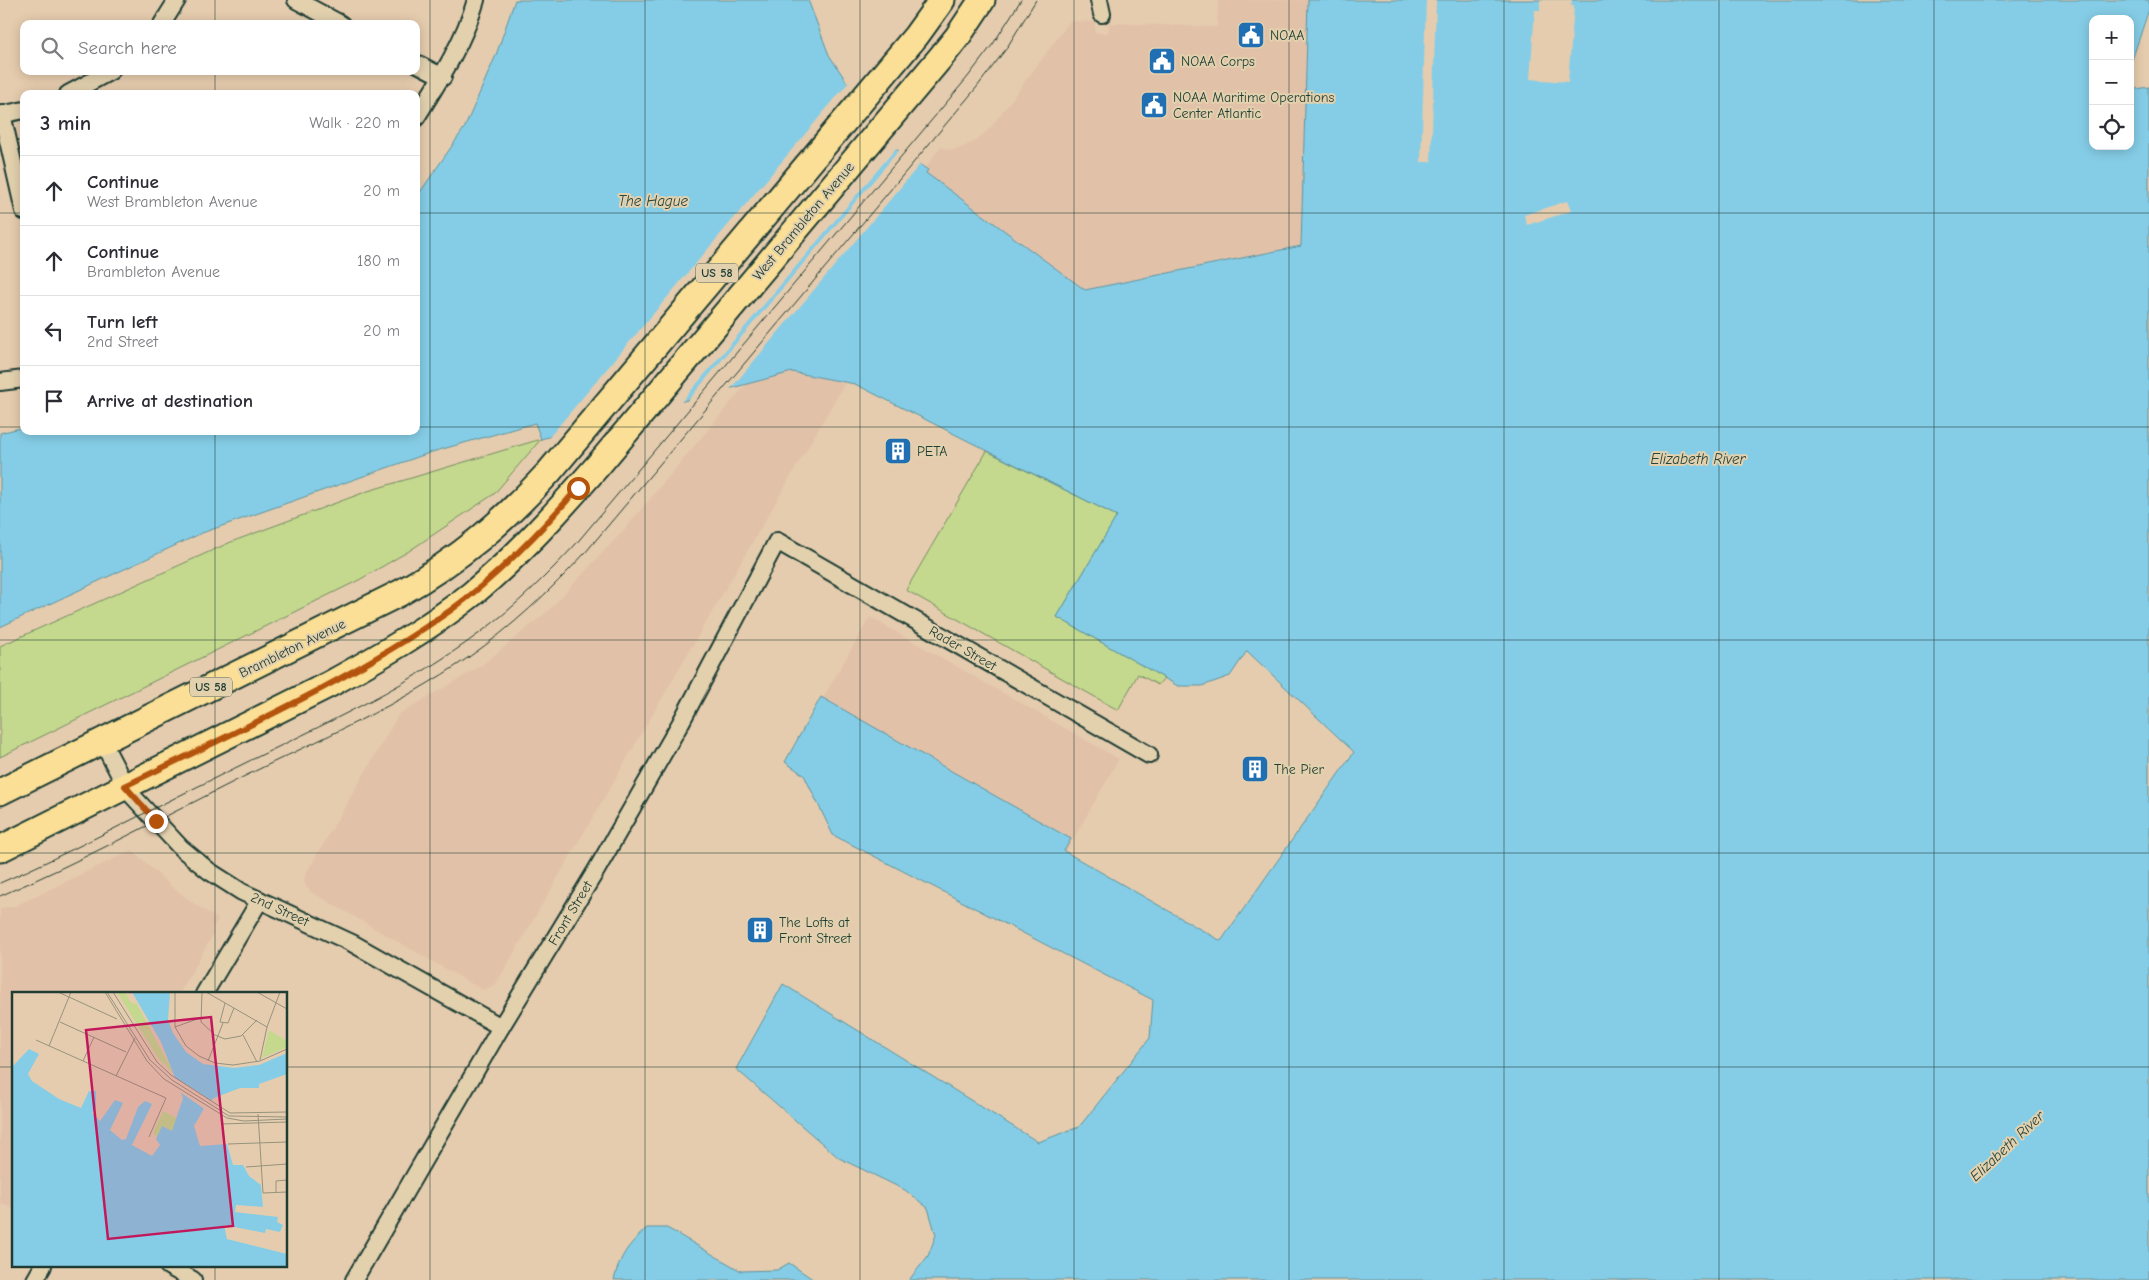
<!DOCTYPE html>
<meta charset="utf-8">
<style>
body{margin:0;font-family:"Comic Neue",sans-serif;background:#f7f7f7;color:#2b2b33}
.controls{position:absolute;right:15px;top:15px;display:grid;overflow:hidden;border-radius:10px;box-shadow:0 2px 12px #0003}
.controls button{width:45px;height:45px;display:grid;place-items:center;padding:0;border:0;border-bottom:1px solid #e1e1e2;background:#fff;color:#2b2b33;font:25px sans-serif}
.stop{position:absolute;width:15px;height:15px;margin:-11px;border:4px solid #b45309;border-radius:50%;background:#fff}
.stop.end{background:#b45309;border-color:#fff;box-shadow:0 1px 5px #0008}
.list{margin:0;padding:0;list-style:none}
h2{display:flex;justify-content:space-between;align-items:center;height:65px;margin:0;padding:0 20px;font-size:21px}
h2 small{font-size:16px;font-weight:400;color:#7c7c81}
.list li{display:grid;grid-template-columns:32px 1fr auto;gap:15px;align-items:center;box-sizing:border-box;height:70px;padding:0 20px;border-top:1px solid #e1e1e2}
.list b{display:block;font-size:19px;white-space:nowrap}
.list p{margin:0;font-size:16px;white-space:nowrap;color:#7c7c81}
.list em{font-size:16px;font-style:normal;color:#7c7c81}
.icon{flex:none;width:28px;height:28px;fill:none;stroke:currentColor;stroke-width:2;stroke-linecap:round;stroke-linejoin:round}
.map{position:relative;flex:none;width:2149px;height:1280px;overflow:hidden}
.search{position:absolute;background:#fff;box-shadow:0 2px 12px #0003;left:20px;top:20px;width:400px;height:55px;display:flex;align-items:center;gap:12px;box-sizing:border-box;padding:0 18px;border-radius:10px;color:#7c7c81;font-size:19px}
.panel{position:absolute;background:#fff;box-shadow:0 2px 12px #0003;left:20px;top:90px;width:400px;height:345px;border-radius:10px}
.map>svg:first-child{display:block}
</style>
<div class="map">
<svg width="2149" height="1280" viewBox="0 0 2149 1280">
<rect width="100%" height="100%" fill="#e6ccae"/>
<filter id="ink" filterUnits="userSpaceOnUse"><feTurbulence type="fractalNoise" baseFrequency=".02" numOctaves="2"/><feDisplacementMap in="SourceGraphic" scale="10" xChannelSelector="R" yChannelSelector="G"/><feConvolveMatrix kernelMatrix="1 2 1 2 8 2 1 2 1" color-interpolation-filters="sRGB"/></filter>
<g filter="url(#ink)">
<g fill="#e2c1a9">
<path d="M1218 0H1308L1301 246 1085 290 926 173 925 169 940 147 950 150 961 148 977 140 992 126 1070 21 1095 22V32L1100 33H1108L1109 23 1217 27Z"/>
<path d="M792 372 845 383 496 984 484 990 477 987 311 892 305 885 304 879 308 870 399 714 481 666 548 611 623 531 747 383Z"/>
<path d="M870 617 1119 759 1066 852 816 710Z"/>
<path d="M132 850 172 887 196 905 218 919 212 930 214 933 179 994H14V1210L0 1202V909L5 907H13Z"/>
</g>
<g fill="#c4d98e" stroke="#728b61">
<path d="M541 439 494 494 409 551 359 580 0 757V646L231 542 368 491Z"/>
<path d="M987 451 1117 516 1057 617 1164 678 1158 685 1138 674 1118 710 906 590Z"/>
</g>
<g fill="#85cde6" stroke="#5c939f">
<path d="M515 0H808L829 55 887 143 928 170 926 173 1085 290 1301 246 1308 0H2149V9L2130 66V19H2093V146H2130V90L2149 87V1280H909L928 1256 936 1235 928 1208 905 1190 839 1158 736 1069 783 984 1038 1142 1079 1127 1150 1038 1153 1000 833 835 804 775 785 762 821 697 1071 839 1064 851 1221 941 1354 752 1247 651 1230 676 1202 686H1178L1057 617 1117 516 855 384 792 372 541 439 535 423 432 452 202 533 0 627V433L24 427V431H416V198L465 127 496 55Z"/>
<path d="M647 1228H667L741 1271 777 1270 789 1263 814 1280H614C620 1255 629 1244 647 1228Z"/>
</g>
<g fill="#e6ccae">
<path d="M1426 0H1436L1431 162H1421Z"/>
<path d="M1540 0H1572L1571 6H1574L1568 82 1530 79 1535 10H1540Z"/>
<path d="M849 82 888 141 897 147 678 406 546 441Z"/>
<path d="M900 149 921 163 727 393 685 404Z"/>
<path d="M1567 201 1571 211 1527 225 1524 215Z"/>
</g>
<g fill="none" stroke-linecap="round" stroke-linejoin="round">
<g stroke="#1f3d34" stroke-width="20">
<g id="street">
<path d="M296 0 341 24"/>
<path d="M1099 0 1102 14"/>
<path d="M162 24 177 0"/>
<path d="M416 63 443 77"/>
<path d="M68 94 111 71"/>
<path d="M2 114 24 211"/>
<path d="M0 115 24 110"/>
<path d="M416 118C439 81 464 42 476 0"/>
<path d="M0 382 24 379"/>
<path d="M102 741 128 791 181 848 209 871 242 892 352 943 501 1027"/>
<path d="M204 994 260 900"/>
<path d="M168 1266 193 1280"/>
<path d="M35 1280 43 1266"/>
<path d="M354 1280 501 1027 597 869 680 724 777 541 1149 755"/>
</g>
</g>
<g stroke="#1f3d34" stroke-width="29">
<g id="primary">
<path d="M0 792 400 593C461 558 501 524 549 472L916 36 942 0"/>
<path d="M0 849 330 684C379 657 428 629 472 594 519 555 560 509 600 463L941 57 958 36 982 0"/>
</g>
</g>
<use href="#street" stroke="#e3d1ae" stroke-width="16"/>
<use href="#primary" stroke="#fbdf96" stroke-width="25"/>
<g stroke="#1f3d34" stroke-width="1">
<path d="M0 883C74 851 145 812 217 777 306 732 401 692 481 632 516 606 546 576 575 545L967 78 993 44 1021 0"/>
<path d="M0 896C83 860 164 817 245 776 320 739 400 705 469 657 512 627 549 592 585 553L977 87 1006 49 1036 0"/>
</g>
</g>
</g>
<g fill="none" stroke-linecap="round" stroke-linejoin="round" filter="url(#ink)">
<path stroke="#b45309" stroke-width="6" d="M156 821 125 786C235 732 350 681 451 610 498 576 540 532 578 488"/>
</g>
<path fill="none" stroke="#1f3d34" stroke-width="1" stroke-opacity="0.55" d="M215 0V24M430 0V1280M645 0V1280M860 0V1280M1074 0V1280M1289 0V1280M1504 0V1280M1719 0V1280M1934 0V1280M215 71V94M0 213H24M416 213H2149M0 427H24M416 427H2149M215 431V994M0 640H2149M0 853H2149M0 1067H14M286 1067H2149M215 1266V1280"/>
<defs>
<g id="civic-square" transform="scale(1.4375)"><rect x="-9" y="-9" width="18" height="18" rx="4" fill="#1f6fb2" stroke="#e3d1ae"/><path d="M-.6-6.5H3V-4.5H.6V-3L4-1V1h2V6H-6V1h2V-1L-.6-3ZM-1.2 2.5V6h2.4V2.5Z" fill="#fff"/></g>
<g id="building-square" transform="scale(1.4375)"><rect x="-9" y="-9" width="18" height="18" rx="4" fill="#1f6fb2" stroke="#e3d1ae"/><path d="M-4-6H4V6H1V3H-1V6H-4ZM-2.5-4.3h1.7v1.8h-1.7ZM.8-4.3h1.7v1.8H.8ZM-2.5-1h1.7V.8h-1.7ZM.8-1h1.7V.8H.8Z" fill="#fff"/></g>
</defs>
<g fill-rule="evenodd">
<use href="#civic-square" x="1251" y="35"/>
<use href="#civic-square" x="1162" y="61"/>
<use href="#civic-square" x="1154" y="105"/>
<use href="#building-square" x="898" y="451"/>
<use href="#building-square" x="1255" y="769"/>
<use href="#building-square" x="760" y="930"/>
</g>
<g text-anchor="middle" stroke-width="4" stroke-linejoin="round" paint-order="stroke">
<g fill="#e3d1ae" stroke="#5a6959" stroke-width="1">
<rect x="696" y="263.5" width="42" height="19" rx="4"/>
<rect x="190" y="677.5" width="42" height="19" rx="4"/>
</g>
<g font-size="12" font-weight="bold" fill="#1f3d34">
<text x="717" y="277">US 58</text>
<text x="211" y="691">US 58</text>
</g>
<g font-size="14" fill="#1f3d34" stroke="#e3d1ae" text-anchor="start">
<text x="1270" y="40">NOAA</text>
<text x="1181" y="66">NOAA Corps</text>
<text x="1173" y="102">NOAA Maritime Operations<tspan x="1173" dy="16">Center Atlantic</tspan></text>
<text x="917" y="456">PETA</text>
<text x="1274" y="774">The Pier</text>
<text x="779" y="927">The Lofts at<tspan x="779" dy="16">Front Street</tspan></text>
</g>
<g font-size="14" fill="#1f3d34" stroke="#e3d1ae">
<text transform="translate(803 221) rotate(-50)" y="5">West Brambleton Avenue</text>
<text transform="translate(292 648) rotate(-26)" y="5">Brambleton Avenue</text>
<text transform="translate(963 648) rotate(30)" y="5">Rader Street</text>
<text transform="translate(280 909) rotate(25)" y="5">2nd Street</text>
<text transform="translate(570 913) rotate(-59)" y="5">Front Street</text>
</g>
<g font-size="15" font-style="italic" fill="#24443d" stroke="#e3d1ae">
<text x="653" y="206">The Hague</text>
<text x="1698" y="464">Elizabeth River</text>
<text transform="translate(2007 1146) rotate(-43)" y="5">Elizabeth River</text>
</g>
</g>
<g transform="translate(12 992)">
<rect width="275" height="275" fill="#e6ccae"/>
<path d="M105 0H113L118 10 125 12 162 82 146 66ZM257 38 275 49V55L250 66ZM151 119 165 126 160 139 150 134 145 145 141 141Z" fill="#c4d98e"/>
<path d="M120 0H158L156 28 161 41 174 60 191 72 222 76 247 73 275 61V82L247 92V96H228L202 106 194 113 182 134 188 154 215 152 221 173H231L237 184 249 193 251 215 224 213 223 220 266 225 265 230 271 233 268 240 254 237 253 241 212 233 215 247 275 262V275H0V75L17 57 27 62 16 82 20 89 47 107 69 116 77 99H84V115L80 121 88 129 103 108 111 111 98 138 110 148 114 147 126 115 133 109 140 112 120 153 140 164 148 153 144 147 150 134 160 139 171 106 149 50Z" fill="#85cde6"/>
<path d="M159 83 202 110 194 118 165 98Z" fill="#e6ccae"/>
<path fill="none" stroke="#96937d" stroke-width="1" d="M46 0 105 27M93 0 135 69 152 87 215 126 232 129 275 127M95 0 138 68 160 88 217 124 275 125M101 0 145 70 159 83 218 121 275 120M163 0V35L174 54 187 64 203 71 221 73 248 69 275 57M190 0 189 30 203 43 213 47 229 44 245 28M194 0 255 35M245 0 275 17M213 11 208 30 216 31 222 16M48 30 114 60M163 35 188 26M231 43 245 70M24 48 154 106 137 145M37 54 59 0M248 68 255 35 268 0M71 69 82 45M196 69 211 31M104 84 123 46M246 122 251 201 275 200M209 132 275 130M216 152 275 150M234 175 275 172M264 200V189L275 188"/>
<path fill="#c2185b" fill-opacity="0.15" stroke="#c2185b" stroke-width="2.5" d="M199 25 221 234 96 247 74 38Z"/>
<rect width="275" height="275" fill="none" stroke="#1f3d34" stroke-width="2.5"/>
</g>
</svg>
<div class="controls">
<button>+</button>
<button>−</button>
<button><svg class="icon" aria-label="locate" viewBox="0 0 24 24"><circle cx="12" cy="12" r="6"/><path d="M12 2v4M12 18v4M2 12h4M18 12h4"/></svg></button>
</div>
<div class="stop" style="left:578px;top:488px"></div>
<div class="stop end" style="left:156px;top:821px"></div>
<div class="search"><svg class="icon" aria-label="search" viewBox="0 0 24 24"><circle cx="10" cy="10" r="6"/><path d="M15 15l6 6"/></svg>Search here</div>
<section class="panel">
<h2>3 min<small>Walk · 220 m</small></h2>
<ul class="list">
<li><svg class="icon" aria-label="ahead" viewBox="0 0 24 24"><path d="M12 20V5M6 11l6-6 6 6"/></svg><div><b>Continue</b><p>West Brambleton Avenue</p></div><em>20 m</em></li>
<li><svg class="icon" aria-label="ahead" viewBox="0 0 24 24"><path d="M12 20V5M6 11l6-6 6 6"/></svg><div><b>Continue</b><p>Brambleton Avenue</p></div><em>180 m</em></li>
<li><svg class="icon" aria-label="left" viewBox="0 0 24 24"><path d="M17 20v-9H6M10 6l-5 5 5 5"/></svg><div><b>Turn left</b><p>2nd Street</p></div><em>20 m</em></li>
<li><svg class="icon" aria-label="arrive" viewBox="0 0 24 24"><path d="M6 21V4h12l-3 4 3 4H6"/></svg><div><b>Arrive at destination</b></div></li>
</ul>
</section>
</div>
